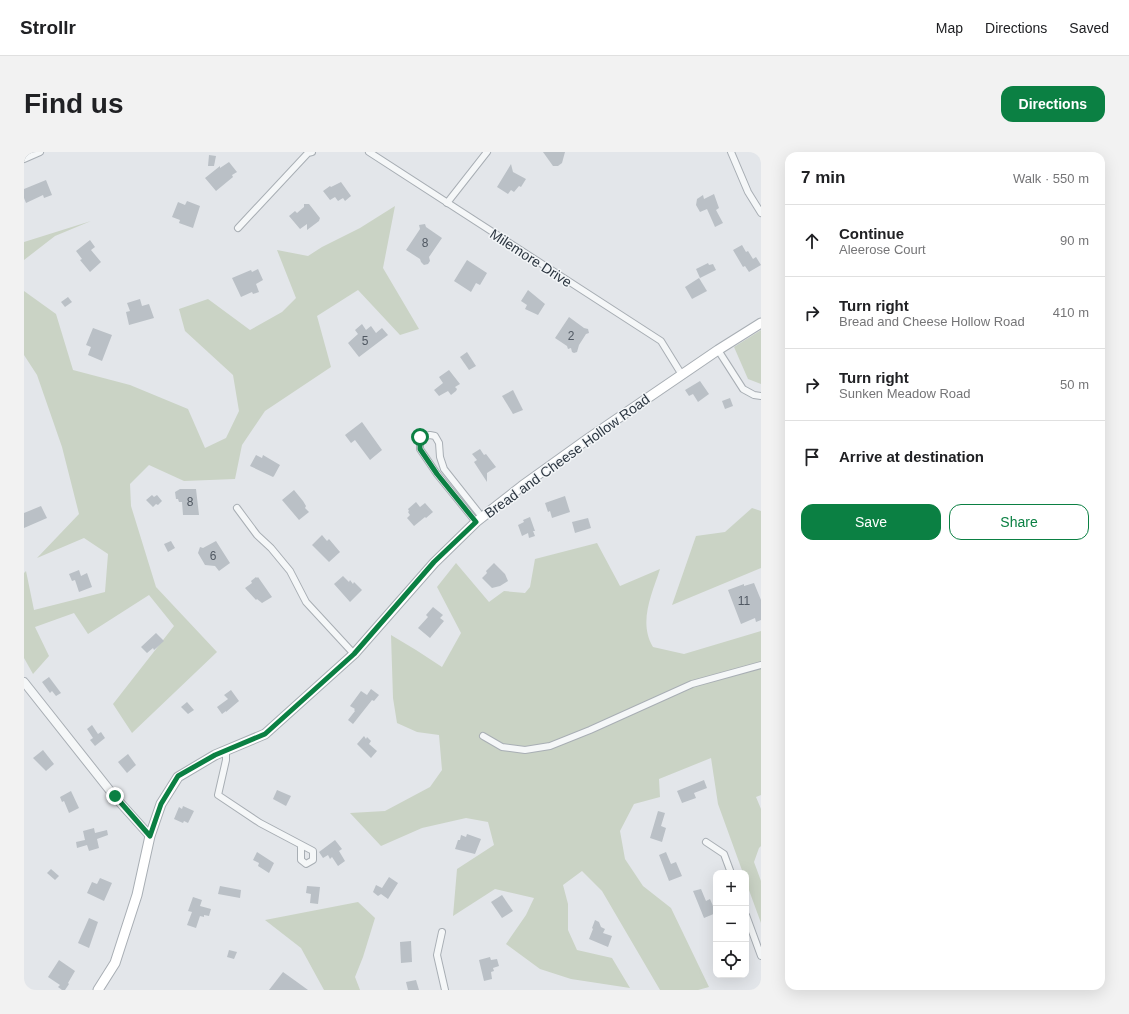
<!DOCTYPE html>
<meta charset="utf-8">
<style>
body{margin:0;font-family:Helvetica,sans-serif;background:#f2f2f2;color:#202124}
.controls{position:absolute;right:12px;bottom:12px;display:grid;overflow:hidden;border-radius:8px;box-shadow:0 4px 16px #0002}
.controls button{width:36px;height:36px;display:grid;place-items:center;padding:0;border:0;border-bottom:1px solid #e0e0e0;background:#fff;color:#202124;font:20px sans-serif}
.stop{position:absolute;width:12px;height:12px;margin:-9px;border:3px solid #0b8043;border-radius:50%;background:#fff}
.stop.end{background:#0b8043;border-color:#fff;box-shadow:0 1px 4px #0008}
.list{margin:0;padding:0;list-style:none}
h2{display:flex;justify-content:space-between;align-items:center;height:52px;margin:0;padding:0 16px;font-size:17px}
h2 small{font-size:13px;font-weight:400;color:#757577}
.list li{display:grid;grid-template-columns:26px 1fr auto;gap:12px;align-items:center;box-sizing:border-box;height:72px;padding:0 16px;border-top:1px solid #e0e0e0}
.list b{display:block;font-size:15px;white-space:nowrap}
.list p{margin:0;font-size:13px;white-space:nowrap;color:#757577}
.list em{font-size:13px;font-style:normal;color:#757577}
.actions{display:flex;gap:8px;padding:12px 16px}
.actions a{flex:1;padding:9px 0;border:1px solid #0b8043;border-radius:12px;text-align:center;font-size:14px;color:#0b8043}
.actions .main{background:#0b8043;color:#fff}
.icon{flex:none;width:22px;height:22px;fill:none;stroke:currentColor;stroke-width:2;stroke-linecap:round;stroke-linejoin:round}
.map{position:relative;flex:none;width:737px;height:838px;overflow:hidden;border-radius:12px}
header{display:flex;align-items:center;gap:24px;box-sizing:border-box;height:56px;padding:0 20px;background:#fff;border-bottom:1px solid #e0e0e0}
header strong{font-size:19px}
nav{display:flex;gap:22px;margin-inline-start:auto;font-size:14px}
.intro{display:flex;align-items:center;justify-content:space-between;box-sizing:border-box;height:96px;padding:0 24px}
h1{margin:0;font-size:28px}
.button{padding:10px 18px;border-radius:12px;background:#0b8043;color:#fff;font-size:14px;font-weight:700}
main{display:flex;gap:24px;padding:0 24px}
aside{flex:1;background:#fff;border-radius:12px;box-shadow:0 4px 16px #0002}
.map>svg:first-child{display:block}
</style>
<header>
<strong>Strollr</strong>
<nav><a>Map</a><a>Directions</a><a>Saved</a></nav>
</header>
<div class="intro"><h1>Find us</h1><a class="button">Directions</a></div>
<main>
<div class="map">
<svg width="737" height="838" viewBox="0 0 737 838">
<rect width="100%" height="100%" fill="#e3e6ea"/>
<g fill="#cad3c5">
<path d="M371 54 359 116 395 177 376 183 334 138 293 164 307 215 241 259 218 293 211 327 160 329 125 313 106 332 107 354 132 435 193 500 108 581 89 552 150 474 125 443 64 482 50 461 11 475 25 504 9 522 0 506V421L2 419 10 458 81 440 84 402 60 386 13 406 55 362 38 295 13 223 0 203V139L32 162 49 218 106 233 164 257 181 296 202 286 215 259 209 223 161 179 155 157 184 147 226 178 258 160 272 146 253 98 284 104 298 95 336 76Z"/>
<path d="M67 69 31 84 0 108V90Z"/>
<path d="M737 178V232L724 227 710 195Z"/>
<path d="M728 356 737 359V416L648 453 672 384 701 380Z"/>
<path d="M573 391 596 434 636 417C628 442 614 470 629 495L660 502 737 479V643L732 645 737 657V694L735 696 730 710 737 729V771L722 730V721H719L694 652 687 606 635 627 636 645 610 652 596 679 601 707 619 734 647 756 685 835 674 838H636L578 739 558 719 539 733 544 752V778L553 798 588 806 606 836 547 827 516 817 482 792 502 763 510 746 471 737 429 764 433 717 470 693 464 670 442 666 398 676 357 694 326 661 361 659 406 635 418 618 415 583 393 580 373 571 369 546 367 483 392 498 418 515 437 481 413 435 432 411 465 450 480 439 501 441 506 435 511 407Z"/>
<path d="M334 750 351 766 339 805 331 825 336 838H300L277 796 241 768Z"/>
</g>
<g fill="#bac0c6">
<path d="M519 0H541L538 11 534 14H529Z"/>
<path d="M185 3 192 4 190 14H184Z"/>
<path d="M205 10 213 20 208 23 209 25 192 39 181 26 196 14V16Z"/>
<path d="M487 12 489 20 502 27 497 35 495 34 490 40 487 38 484 42 473 35Z"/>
<path d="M22 28 28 43 20 46 19 43 2 51 0 46V37Z"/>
<path d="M317 30 327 44 321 49 319 46 314 49 311 45 306 48 299 39 306 34 307 35Z"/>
<path d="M690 42 695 56 692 58 699 71 691 75 683 57 676 60 672 53 673 47 679 43 680 47Z"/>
<path d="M163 49 176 54 169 76 155 71 156 68 148 65 154 50 161 53Z"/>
<path d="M280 52H285L296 66 295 69 283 78V72L276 77 265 64 271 59 273 61 280 55Z"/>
<path d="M401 72 402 75 418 86 405 105 406 109 404 112 400 113 397 110 396 107 382 98 396 77 395 73Z"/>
<path d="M66 88 71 95 67 98 77 110 66 120 56 108 58 107 52 99Z"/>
<path d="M718 93 722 100 724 99 729 107 732 105 737 113 725 120 721 114 719 115 709 98Z"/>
<path d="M443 108 463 121 456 133 452 131 447 140 430 129Z"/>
<path d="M684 111 685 113 689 112 692 118 676 126 672 117Z"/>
<path d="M234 117 239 128 232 132 235 140 229 142 228 140 217 145 208 126 227 118 228 120Z"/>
<path d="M675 126 683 139 668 147 661 135Z"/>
<path d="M504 138 521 152 514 163 501 157 503 153 497 149Z"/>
<path d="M44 145 48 150 41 155 37 150Z"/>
<path d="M116 147 118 154 125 152 130 166 105 173 102 160 106 159 103 151Z"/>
<path d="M545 165 560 176 564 177 565 181 562 182 555 193 553 200 550 201 548 200 547 196 544 197 543 194 531 186Z"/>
<path d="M338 172 342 178 347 174 352 181 358 176 364 183 335 205 324 191 334 182 331 178Z"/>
<path d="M69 176 88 183 78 209 64 203 67 195 62 193Z"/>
<path d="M443 200 452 214 445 218 436 205Z"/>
<path d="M425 218 436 232 431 235 433 237 432 239 427 243 424 239 415 244 410 238 419 231 415 225Z"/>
<path d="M676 229 685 242 674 250 669 242 665 244 661 238Z"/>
<path d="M489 238 499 258 489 262 478 244Z"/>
<path d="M706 246 709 254 701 257 698 249Z"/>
<path d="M338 270 358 298 346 308 331 288 327 291 321 283Z"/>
<path d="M456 297 460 303 462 302 472 315 463 321V330L450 310 453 308 448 302Z"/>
<path d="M232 303 238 306 239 303 256 313 250 324 249 325 226 314Z"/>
<path d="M156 337H172L175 363H159L158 350H155L154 347H152L151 340Z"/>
<path d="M270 338 279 349 282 354 281 356 285 360 275 368 258 348Z"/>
<path d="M128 343 130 345 133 343 138 349 134 353 132 352 129 355 122 348Z"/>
<path d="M541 344 546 360 528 366 526 359 524 360 521 351Z"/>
<path d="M392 350 396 355 401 351 409 360 402 366 401 365 390 374 383 366 386 363 384 360 385 359 384 357Z"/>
<path d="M17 354 23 366 0 376V361Z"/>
<path d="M506 365 511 379H509L511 384 505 386 504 381 498 384 494 373 500 370 499 368Z"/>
<path d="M564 366 567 376 551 381 548 370Z"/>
<path d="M298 383 303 389 305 387 316 400 305 410 288 393Z"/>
<path d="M147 389 151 396 144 400 140 392Z"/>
<path d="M192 389 206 411 195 419 191 414 181 413 174 401 176 395 179 396Z"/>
<path d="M470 411 481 422 484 429 476 434 468 436 458 426 463 421 462 419Z"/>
<path d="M55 418 57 424 63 421 68 435 55 440 51 428 48 429 45 422Z"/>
<path d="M319 424 325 430 326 428 329 432 330 430 338 438 326 450 310 432Z"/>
<path d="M232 425 233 426 234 425 248 445 238 451 233 447 232 448 221 436 228 431 227 429Z"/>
<path d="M730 431 737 448V468L732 470 731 466 717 472 704 438 720 432V434Z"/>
<path d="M409 455 419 463 416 466 420 469 406 486 394 476 404 465 402 463Z"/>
<path d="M132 481 140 489 130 498 129 496 123 501 117 495Z"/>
<path d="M25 525 37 541 32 544 28 539 26 541 18 530Z"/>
<path d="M347 537 355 543 350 549 348 548 329 572 324 568 331 559 330 558 331 557 326 554 337 539 343 543Z"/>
<path d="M207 538 215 549 202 560V559L198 562 193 555 204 547 200 543Z"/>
<path d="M163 550 170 558 164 562 157 555Z"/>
<path d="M68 573 74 582 77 580 81 586 71 594 66 588 69 586 63 577Z"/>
<path d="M340 584 342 587 343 585 347 589 345 592 353 599 347 606 333 592Z"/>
<path d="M19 598 30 612 22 619 9 606Z"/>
<path d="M104 602 112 613 103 621 94 610Z"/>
<path d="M680 628 683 636 670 641 672 646 658 651 653 639Z"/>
<path d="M253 638 267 644 262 654 249 647Z"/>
<path d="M47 639 55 656 45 661 40 649 38 650 36 645Z"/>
<path d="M159 654 170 659 164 671 160 669 159 671 150 667 155 655 158 657Z"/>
<path d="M634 659 641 661 637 674 642 676 638 690 626 686Z"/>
<path d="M70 676 71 681 83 678 84 683 73 687 75 696 65 699 63 693 53 696 52 690 61 688 59 679Z"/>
<path d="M443 682 457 687 451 702 431 697 434 688H436L437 683 442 685Z"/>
<path d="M311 688 318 697 315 699 321 709 314 714 308 705 306 707 304 703 299 706 295 700Z"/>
<path d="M233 700 250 711 245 721 234 714 235 711 229 708Z"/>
<path d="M642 700 647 712 652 710 658 724 645 729 635 703Z"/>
<path d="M27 717 35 724 31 728 23 721Z"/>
<path d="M365 725 374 731 364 747 357 742 354 744 349 740 352 733 358 736Z"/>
<path d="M76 726 88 731 80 749 63 741 68 730 73 732Z"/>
<path d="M196 734 217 738 216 746 194 742Z"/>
<path d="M283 734 296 735 294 752 286 751 287 742 282 741Z"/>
<path d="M677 737 682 749 686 747 692 761 680 766 669 739Z"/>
<path d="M478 743 489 759 478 766 467 750Z"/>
<path d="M169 745 178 748 176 754 187 757 185 764 180 763V765L176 764 172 776 163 773 168 760 164 759Z"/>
<path d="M65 766 74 770 65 796 54 791Z"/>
<path d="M571 768 575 770 577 775 581 777 579 781 588 784 584 795 565 787 569 777 568 776Z"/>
<path d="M387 789 388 810 377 811 376 790Z"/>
<path d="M205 798 213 800 210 807 203 805Z"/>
<path d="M466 805 467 808 473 807 475 814 469 816 470 819 467 820 468 827 460 829 455 808Z"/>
<path d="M35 808 51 819 44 831 45 832 41 838H38L34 835 36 833 24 825Z"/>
<path d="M259 820 273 830 284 838H245Z"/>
<path d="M392 828 395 838H384L382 830Z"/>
</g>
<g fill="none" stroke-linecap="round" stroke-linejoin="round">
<g stroke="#a8aeb4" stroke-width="8">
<g id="minor">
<path d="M345 0 637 189 658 223"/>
<path d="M707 0 724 40 737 61"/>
<path d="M0 7 16 0"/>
<path d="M423 51 463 0"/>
<path d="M214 76 284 1 288 0"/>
<path d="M694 198 719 237 730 243 737 244"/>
<path d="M213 356 233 383 247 396 266 419 282 450 330 502"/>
<path d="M452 370 413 322 396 297V285L406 283 411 284 415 291 416 305 420 317 458 365"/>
<path d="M459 584 478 595 501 598 526 594 566 578 668 532 737 513"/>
<path d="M202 598V608L194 643 236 671 289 699V708L282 712 277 708V693"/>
<path d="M682 690 700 702 707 721"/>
<path d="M722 763 737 804"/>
<path d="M418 780 413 803 421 838"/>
</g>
</g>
<g stroke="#a8aeb4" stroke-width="10">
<path id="tertiary" d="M0 530 91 645 126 684"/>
</g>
<g stroke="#a8aeb4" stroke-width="11">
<path id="secondary" d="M74 838 91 811 113 743 126 684 137 652 154 625 191 603 241 582 330 502 410 411 452 370 498 334 565 286 694 198 737 171"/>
</g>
<use href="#minor" stroke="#f5f7f8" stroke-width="6"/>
<use href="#tertiary" stroke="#f5f7f8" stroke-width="8"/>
<use href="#secondary" stroke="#fff" stroke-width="9"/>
</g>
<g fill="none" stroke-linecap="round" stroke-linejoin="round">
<path stroke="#0b8043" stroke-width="5" d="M91 644 126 684 137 652 154 624 191 603 241 582 330 502 410 410 452 370 413 322 396 297V285"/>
</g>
<g text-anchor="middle" stroke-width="3" stroke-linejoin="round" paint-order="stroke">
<g font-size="12" fill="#505862">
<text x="401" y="95">8</text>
<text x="547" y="188">2</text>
<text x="341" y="193">5</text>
<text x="166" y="354">8</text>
<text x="189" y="408">6</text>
<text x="720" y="453">11</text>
</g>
<g font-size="14" fill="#2c3641" stroke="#f2f5f7">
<text transform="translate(507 106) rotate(33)" y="5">Milemore Drive</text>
<text transform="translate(543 304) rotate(-36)" y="5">Bread and Cheese Hollow Road</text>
</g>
</g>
</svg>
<div class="controls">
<button>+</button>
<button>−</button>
<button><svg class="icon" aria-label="locate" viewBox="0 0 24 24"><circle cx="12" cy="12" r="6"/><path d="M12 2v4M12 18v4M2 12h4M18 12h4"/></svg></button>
</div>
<div class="stop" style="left:396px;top:285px"></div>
<div class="stop end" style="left:91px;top:644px"></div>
</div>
<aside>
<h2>7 min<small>Walk · 550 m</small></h2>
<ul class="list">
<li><svg class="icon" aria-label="ahead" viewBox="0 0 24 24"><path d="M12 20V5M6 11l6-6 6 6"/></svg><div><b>Continue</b><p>Aleerose Court</p></div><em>90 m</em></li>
<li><svg class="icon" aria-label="right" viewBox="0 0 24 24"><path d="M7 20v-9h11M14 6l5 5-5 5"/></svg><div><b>Turn right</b><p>Bread and Cheese Hollow Road</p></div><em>410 m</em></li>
<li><svg class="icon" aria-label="right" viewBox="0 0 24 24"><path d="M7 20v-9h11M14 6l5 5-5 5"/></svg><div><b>Turn right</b><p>Sunken Meadow Road</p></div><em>50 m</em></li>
<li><svg class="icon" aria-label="arrive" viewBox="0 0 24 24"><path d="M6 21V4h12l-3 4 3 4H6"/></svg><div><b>Arrive at destination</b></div></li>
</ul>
<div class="actions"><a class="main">Save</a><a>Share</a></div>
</aside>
</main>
